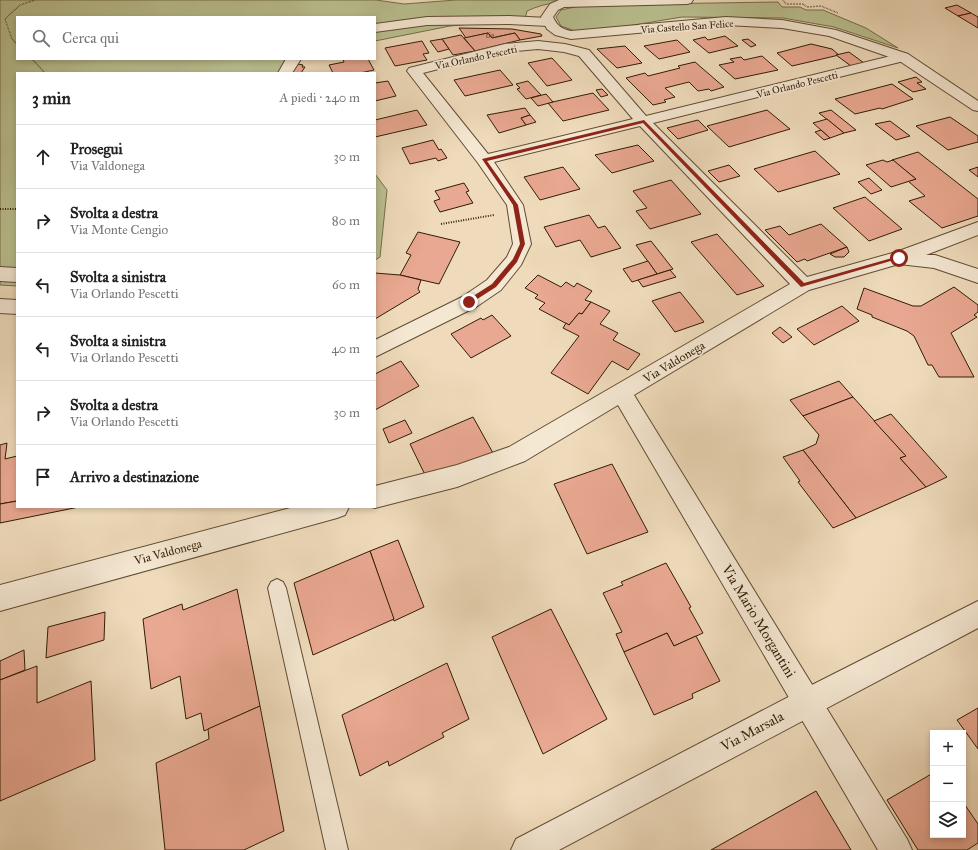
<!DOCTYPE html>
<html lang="it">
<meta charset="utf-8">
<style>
body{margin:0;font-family:"IM FELL Great Primer",serif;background:#f6f6f6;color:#222}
.controls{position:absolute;right:12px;bottom:12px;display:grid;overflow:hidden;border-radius:0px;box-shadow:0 2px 6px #0003}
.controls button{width:36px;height:36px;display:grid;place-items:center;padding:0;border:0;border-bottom:1px solid #e0e0e0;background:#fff;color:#222;font:20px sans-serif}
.stop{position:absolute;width:12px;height:12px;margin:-9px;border:3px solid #8f2418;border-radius:50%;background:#fff}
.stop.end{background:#8f2418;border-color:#fff;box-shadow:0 1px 4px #0008}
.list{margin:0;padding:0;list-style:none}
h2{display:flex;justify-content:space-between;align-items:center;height:52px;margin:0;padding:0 16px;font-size:17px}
h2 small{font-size:13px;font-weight:400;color:#767676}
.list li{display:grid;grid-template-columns:26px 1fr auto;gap:12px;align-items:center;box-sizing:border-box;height:64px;padding:0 16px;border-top:1px solid #e0e0e0}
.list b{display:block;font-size:15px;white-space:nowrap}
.list p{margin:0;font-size:13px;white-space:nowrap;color:#767676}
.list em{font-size:13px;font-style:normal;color:#767676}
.icon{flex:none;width:22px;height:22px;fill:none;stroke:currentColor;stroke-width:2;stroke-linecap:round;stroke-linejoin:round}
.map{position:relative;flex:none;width:978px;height:850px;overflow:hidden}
.search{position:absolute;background:#fff;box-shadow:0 2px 6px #0003;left:16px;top:16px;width:360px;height:44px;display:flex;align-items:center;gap:10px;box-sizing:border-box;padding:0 14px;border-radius:0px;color:#767676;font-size:15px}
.panel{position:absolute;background:#fff;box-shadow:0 2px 6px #0003;left:16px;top:72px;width:360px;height:436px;border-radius:0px}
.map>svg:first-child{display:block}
</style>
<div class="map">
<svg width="978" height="850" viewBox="0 0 978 850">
<rect width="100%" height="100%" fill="#efdbbb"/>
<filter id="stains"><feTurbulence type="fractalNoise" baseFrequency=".005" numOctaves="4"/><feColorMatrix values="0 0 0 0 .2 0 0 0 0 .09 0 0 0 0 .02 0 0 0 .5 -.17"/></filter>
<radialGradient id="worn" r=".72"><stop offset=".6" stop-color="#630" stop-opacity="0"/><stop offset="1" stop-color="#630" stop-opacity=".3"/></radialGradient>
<g fill="#bac090" stroke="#766e4b">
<path d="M0 0H376L404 4 456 0H586C565 1 546 2 527 11L525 19 450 26 375 41V17H17V59H300L286 73H17V286L0 285Z"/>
<path d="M778 2 782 7H800L806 10H823L866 28 898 48 834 27 783 18 682 17 591 32 575 31 561 26 556 17 561 10 584 5Z"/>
<path d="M375 174 387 190 380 257 375 260Z"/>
</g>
<g fill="#e9a891" stroke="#321c06">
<path d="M957 5 971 13 958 16 945 8Z"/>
<path d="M971 13 978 17V28L958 16Z"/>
<path d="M459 28 512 29 541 34 542 36 520 40 515 33 492 38 488 33 466 38Z"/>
<path d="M488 33 492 38 515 33 520 40 475 51 464 38Z"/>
<path d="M461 35 475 51 453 55 442 39Z"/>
<path d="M725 36 738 46 709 53 693 40 705 37 708 40Z"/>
<path d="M442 39 449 49 438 52 430 41Z"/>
<path d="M748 39 756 45 751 47 742 40Z"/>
<path d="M677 40 690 52 659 59 644 46Z"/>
<path d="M422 41 429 53 423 54 427 60 395 66 385 48Z"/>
<path d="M811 44 832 49 839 55 792 66 777 53Z"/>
<path d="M625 46 642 63 617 68 597 49Z"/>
<path d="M849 52 864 63 851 66 836 55Z"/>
<path d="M762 56 778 70 735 79 719 65 734 62 730 59 741 57 744 60Z"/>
<path d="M552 58 572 80 547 86 528 63Z"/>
<path d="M343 59H368L374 70 360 73H333L329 65 344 62Z"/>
<path d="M695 62 724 87 711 91 709 89 698 91 689 82 665 88 675 97 664 100 666 102 653 105 626 78 645 73 648 76 680 68 678 66Z"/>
<path d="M298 64 303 65 302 67H305L301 73H292Z"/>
<path d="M500 70 513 85 465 96 454 80Z"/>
<path d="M916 77 922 82 917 83 926 89 913 92 898 82Z"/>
<path d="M388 81 396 96 375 101V83Z"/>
<path d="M528 81 541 95 526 99 517 89 520 88 516 84Z"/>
<path d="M892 84 913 99 882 109 880 108 855 114 835 99Z"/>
<path d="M602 89 608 95 601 97 596 90Z"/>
<path d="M593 93 609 110 563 121 548 103Z"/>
<path d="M546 94 553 102 538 106 531 98Z"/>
<path d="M525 108 530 115 521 118 526 125 499 133 487 115Z"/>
<path d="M417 110 427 125 375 137V120Z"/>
<path d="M767 110 790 129 729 147 707 126Z"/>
<path d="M831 110 856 130 844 133 819 113Z"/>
<path d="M530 115 536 122 526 125 521 118Z"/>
<path d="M950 117 978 136V142L948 150 916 126Z"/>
<path d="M827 119 844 133 830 138 813 123Z"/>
<path d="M698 120 708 130 678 139 667 128Z"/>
<path d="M890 121 910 136 896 140 875 124Z"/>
<path d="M821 130 830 138 824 140 815 132Z"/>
<path d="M433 140 439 150 441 149 447 158 438 161 436 158 410 164 402 148Z"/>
<path d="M638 145 654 161 612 173 595 155Z"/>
<path d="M815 151 840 174 778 192 754 169Z"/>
<path d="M918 152 978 199V216L942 228 909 201 925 196 908 181 916 179 892 160Z"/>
<path d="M883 160 887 162 893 160 916 179 891 187 866 165Z"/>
<path d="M729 165 740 176 719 182 708 171Z"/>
<path d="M563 167 580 189 540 200 524 177Z"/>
<path d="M978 167V177L969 170Z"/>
<path d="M869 178 882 190 871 194 858 182Z"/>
<path d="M671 180 701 214 650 229 636 211 647 208 633 191Z"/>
<path d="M464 183 469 191 466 192 473 203 440 212 434 201 440 199 435 191Z"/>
<path d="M865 197 902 229 869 241 833 208Z"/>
<path d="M589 215 598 228 605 226 621 248 591 257 580 240 556 247 544 227Z"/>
<path d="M821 224 847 247 807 261 805 259 797 262 765 230 780 226 789 235Z"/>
<path d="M418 232 460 242 439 284 400 275 411 255 406 253Z"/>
<path d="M717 234 764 286 737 295 691 242Z"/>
<path d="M651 241 673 269 657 274 636 245Z"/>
<path d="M847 247 849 252 844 257H835L830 254Z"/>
<path d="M648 261 657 274 632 282 623 269Z"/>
<path d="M670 270 676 277 643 287 638 280Z"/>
<path d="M375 273 400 275 421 280 418 289 420 292 375 319Z"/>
<path d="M538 275 561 287 566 282 574 287 577 283 592 291 585 300 591 302 582 314 579 313 569 325 539 309 545 303 535 298 538 295 525 288Z"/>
<path d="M954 287 978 305V312L974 315 977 317 951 333 974 377H939L932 365H928L914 336 907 331 872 317V315L857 309 864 288 913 306H921Z"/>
<path d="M680 292 704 322 675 332 652 301Z"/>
<path d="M591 302 610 311 600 324 618 333 613 340 640 354 628 370 612 361 588 394 551 373 579 336 563 328 566 323 569 325 579 313 582 314Z"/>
<path d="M842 306 859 321 814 345 797 329Z"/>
<path d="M492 315 511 336 471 358 451 334 481 318 483 320Z"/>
<path d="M780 327 792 337 783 343 772 333Z"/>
<path d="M401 361 419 386 375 410V374Z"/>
<path d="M839 381 853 397 803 416 790 400Z"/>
<path d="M853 397 906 456 900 458 926 487 856 518 803 450 816 444 819 435 803 416Z"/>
<path d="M891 414 947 477 926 487 900 458 906 456 874 421Z"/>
<path d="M473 417 493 453 428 481 410 444Z"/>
<path d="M405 420 412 433 389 443 383 429Z"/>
<path d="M7 443 5 459 17 456V501L0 504V445Z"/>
<path d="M803 450 856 518 833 528 798 482 800 481 783 457Z"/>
<path d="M612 464 648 532 587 554 554 484Z"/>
<path d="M17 501V507H79L0 523V504Z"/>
<path d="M398 540 424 607 394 621 370 551Z"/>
<path d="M370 551 394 619 313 655 294 583Z"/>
<path d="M666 563 691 607 689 608 703 633 674 646 667 633 624 652 616 634 622 632 603 593 623 585 621 582Z"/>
<path d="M237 589 260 706 204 731 201 713 186 719 180 676 151 689 143 619 182 604 183 610Z"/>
<path d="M551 609 607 719 543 754 492 637Z"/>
<path d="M105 612 104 640 46 658 48 627Z"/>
<path d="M667 633 674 646 696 636 720 681 692 694 693 698 654 715 624 652Z"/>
<path d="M24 650 25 670 0 680V661Z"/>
<path d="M447 663 469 719 442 733 444 737 389 766 388 761 360 776 342 715Z"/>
<path d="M37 666V703L91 681 95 760 0 801V680Z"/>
<path d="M260 706 284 831 244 850H165L156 763 209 739 208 729Z"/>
<path d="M978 708V749L957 720Z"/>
<path d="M933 773V835H963V802L978 824V843L967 850H918L887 800Z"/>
<path d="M816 791 851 850H711Z"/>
</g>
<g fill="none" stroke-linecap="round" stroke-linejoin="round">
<g stroke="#614c33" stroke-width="2">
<path id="service" d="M277 579 283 582 286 588 348 850H326L268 588 271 582Z"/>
</g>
<g stroke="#614c33" stroke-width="2">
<g id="minor">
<path d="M509 16 548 18 552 19 554 22 552 25 548 26 509 24 427 25 375 32V24L427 17Z"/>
<path d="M538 41 565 44 589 50 646 116 903 53 908 54 910 57 908 60 653 123 807 277 896 252 978 222V235L926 255H935L978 269V283L934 268 899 264 809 290 634 395 907 839 912 850H878L618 405 525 461 457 487 375 508 372 507H375V486L457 465 509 447 790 284 640 126 494 162 523 205 531 244 521 265 501 290 476 307 375 357V340L462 297 487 280 507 257 513 244 507 205 478 163 407 71 409 68 505 44ZM538 49 564 52 579 56 633 119 488 154 423 73 505 52Z"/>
<path d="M286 59H301L292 73H278Z"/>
<path d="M0 267 17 268V282L0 281Z"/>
<path d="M0 299 17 300V314L0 313Z"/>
<path d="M294 507H349L345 515 337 518 0 611V585Z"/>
</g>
</g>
<g stroke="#614c33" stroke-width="2">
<g id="tertiary">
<path d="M559 0H693L691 3 687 4 564 7 558 10 553 17C557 26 562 29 571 31L726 17 782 20 836 30 908 54 978 101V111L973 110 898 60 829 36 782 28 726 25 571 39 555 35 547 29 541 17 550 4Z"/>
<path d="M978 601V628L559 850H511L516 839 798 692Z"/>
</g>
</g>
<g stroke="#321c06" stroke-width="1.5" stroke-dasharray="0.5 1" stroke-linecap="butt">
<path d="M783 0 786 4H803L807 7 821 6 838 13"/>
<path d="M17 44 12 39 5 19 20 5 35 0"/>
<path d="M32 59 45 73"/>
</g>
<g stroke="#321c06" stroke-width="2" stroke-dasharray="1 1.5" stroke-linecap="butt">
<path d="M0 209H17"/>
<path d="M441 224 494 215"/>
</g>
<use href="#service" fill="#f5e8d3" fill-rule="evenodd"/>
<use href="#minor" fill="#f5e8d3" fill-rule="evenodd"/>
<use href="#tertiary" fill="#f5e8d3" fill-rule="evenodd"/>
</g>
<path fill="#8f2418" d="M644 120 804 283 899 256 901 258 801 287 643 123 487 161 518 205 525 244 517 262 496 287 471 303H467V300L492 284 513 259 520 244 513 205 482 159Z"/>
<g text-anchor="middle" stroke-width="3.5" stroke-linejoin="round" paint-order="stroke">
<g font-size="9" fill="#603f29">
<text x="490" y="38">6a</text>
</g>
<g font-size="10" fill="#321c06" stroke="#f5e8d3">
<text transform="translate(687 26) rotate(-4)" y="4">Via Castello San Felice</text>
<text transform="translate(476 57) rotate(-12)" y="4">Via Orlando Pescetti</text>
<text transform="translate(797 84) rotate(-14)" y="4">Via Orlando Pescetti</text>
</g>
<g font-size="12" fill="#321c06" stroke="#f5e8d3">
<text transform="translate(674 362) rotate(-31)" y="4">Via Valdonega</text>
<text transform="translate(168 552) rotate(-15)" y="4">Via Valdonega</text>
</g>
<g font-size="14" fill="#321c06" stroke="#f5e8d3">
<text transform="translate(759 621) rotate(59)" y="5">Via Mario Morgantini</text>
<text transform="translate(752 731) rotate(-28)" y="5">Via Marsala</text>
</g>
</g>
<rect width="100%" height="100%" filter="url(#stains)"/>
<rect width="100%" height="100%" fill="url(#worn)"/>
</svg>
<div class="controls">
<button>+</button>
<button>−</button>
<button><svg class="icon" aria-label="layers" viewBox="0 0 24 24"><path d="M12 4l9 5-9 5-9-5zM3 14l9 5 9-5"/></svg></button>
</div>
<div class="stop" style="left:899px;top:258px"></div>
<div class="stop end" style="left:469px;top:302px"></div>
<div class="search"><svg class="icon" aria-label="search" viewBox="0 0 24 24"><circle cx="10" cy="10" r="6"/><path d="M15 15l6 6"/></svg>Cerca qui</div>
<section class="panel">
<h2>3 min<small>A piedi · 240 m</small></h2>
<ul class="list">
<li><svg class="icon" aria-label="ahead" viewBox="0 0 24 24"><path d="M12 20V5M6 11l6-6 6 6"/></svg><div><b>Prosegui</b><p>Via Valdonega</p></div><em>30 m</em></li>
<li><svg class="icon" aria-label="right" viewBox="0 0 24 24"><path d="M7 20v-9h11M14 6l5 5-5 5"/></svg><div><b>Svolta a destra</b><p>Via Monte Cengio</p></div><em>80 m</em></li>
<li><svg class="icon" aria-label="left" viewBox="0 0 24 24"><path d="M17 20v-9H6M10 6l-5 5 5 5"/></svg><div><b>Svolta a sinistra</b><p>Via Orlando Pescetti</p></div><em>60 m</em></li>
<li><svg class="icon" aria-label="left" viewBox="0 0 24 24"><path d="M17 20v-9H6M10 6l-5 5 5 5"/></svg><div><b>Svolta a sinistra</b><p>Via Orlando Pescetti</p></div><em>40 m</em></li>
<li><svg class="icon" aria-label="right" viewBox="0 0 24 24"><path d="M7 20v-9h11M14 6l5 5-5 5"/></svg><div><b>Svolta a destra</b><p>Via Orlando Pescetti</p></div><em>30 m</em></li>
<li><svg class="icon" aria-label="arrive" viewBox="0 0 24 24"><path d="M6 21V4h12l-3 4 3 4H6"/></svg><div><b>Arrivo a destinazione</b></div></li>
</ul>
</section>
</div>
